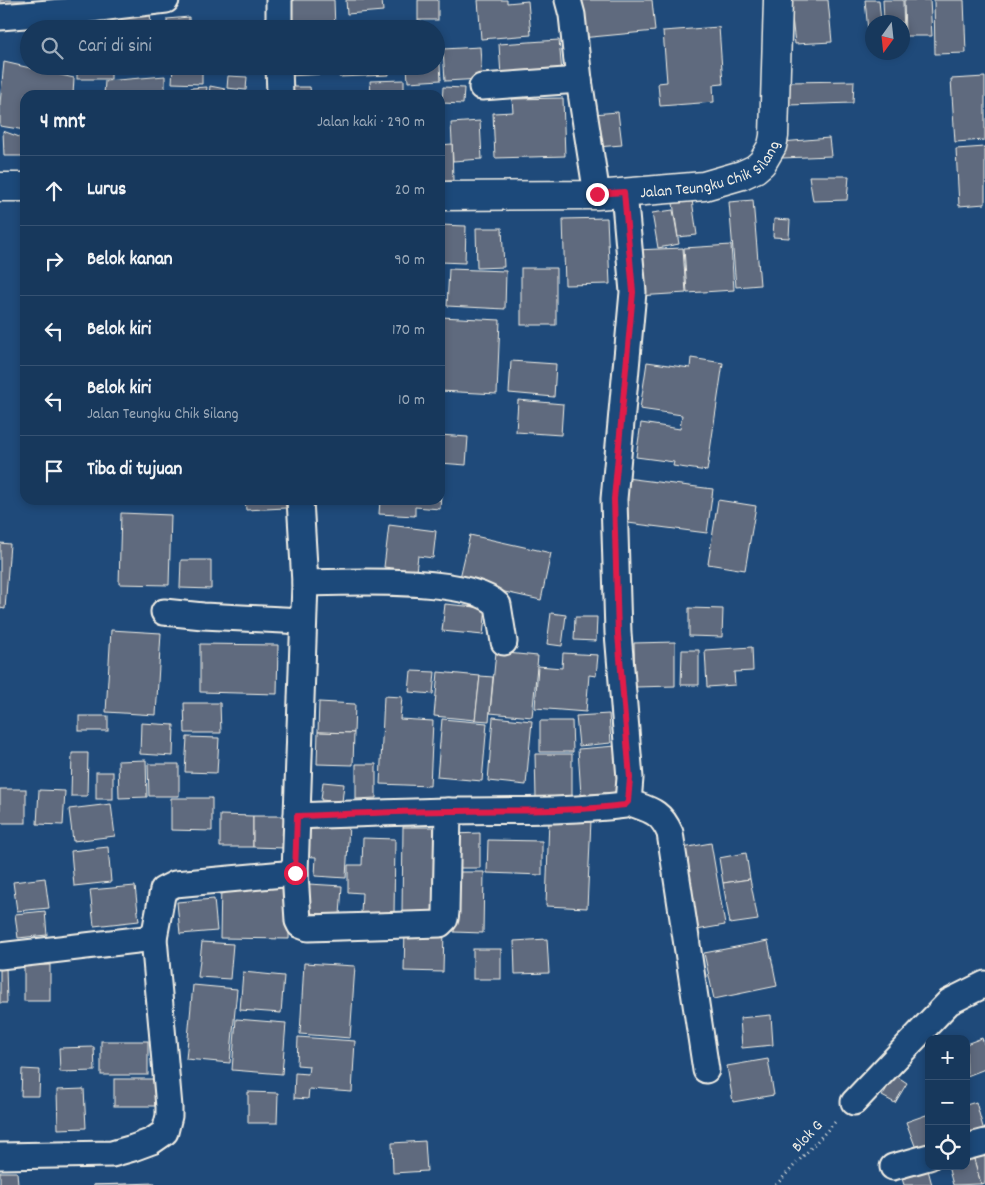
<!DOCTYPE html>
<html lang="id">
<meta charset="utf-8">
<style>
body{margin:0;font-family:Dekko,sans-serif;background:#203f62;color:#f1f3f6}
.controls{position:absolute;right:15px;bottom:15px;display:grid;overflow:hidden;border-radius:10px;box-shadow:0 2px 8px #0003}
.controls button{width:45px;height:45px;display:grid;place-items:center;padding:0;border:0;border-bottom:1px solid #365272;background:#17385c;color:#f1f3f6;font:25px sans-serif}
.compass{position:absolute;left:865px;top:15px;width:45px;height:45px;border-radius:50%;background:#17385c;box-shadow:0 2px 8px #0003;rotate:195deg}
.stop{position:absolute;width:15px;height:15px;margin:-11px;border:4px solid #e11d48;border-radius:50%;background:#fff}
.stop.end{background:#e11d48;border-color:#fff;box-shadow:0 1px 5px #0008}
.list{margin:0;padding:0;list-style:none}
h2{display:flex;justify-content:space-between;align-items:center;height:65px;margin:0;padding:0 20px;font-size:21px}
h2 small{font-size:16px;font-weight:400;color:#9eacbb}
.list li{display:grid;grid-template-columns:32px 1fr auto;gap:15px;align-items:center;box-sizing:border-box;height:70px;padding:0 20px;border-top:1px solid #365272}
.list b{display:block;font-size:19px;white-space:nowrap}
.list p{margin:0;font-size:16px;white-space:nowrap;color:#9eacbb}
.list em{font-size:16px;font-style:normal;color:#9eacbb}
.icon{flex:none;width:28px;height:28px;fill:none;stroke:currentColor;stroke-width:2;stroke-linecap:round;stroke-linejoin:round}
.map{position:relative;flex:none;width:985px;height:1185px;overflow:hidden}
.search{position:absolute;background:#17385c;box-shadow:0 2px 8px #0003;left:20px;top:20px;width:425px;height:55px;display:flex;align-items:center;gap:12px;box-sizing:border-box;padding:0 18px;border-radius:28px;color:#9eacbb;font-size:19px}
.panel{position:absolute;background:#17385c;box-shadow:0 2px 8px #0003;left:20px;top:90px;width:425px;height:415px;border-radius:15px}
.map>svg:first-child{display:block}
</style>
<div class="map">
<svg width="985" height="1185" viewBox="0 0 985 1185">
<rect width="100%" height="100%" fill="#1f4a7a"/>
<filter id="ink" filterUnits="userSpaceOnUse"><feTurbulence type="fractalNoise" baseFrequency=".02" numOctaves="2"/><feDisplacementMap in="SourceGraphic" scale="10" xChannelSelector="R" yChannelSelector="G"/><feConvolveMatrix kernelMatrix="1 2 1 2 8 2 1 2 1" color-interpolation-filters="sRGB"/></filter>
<g filter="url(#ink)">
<g fill="#5e6b7e" stroke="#f4f1e8">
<path d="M0 0H25L26 7 0 9Z"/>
<path d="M285 0H334L335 29H287Z"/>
<path d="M346 0H382L383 11 347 14Z"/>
<rect x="418" y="0" width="20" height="20"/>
<path d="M478 0H507V3L528 1 531 35 481 39Z"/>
<path d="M577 0H652L655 31 581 38Z"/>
<path d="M790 0H828L832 42 795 44Z"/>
<path d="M865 0H879L881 22H872V41H869Z"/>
<path d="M883 0H903L904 41H902V22H884Z"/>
<path d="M904 0H930L932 36H905Z"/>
<path d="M934 0H964L966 53 935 54Z"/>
<path d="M150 6 151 29H119L118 11Z"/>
<path d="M189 17V27L249 26 250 29H167V19Z"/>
<path d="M719 27 723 84 713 85 714 102 660 106 658 83 667 82 663 31Z"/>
<path d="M559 40 562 73 501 77 499 44Z"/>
<path d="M480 47 482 79 445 81 443 49Z"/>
<path d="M439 50 441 80 408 82 407 66H436V51Z"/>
<path d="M4 62 74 78 73 95H25V130L0 126V103Z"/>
<rect x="77" y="66" width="34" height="13"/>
<path d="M173 66H202V84L172 83Z"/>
<path d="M288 66H326L327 74 289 76Z"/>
<path d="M339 66H388L389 75 339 77Z"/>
<path d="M165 76V95H104L105 81Z"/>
<path d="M228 76 247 77 246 90 227 88Z"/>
<path d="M985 77V140L955 142 951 79Z"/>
<path d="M404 80V95H371L370 81Z"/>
<path d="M854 81 853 103 788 105 787 82Z"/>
<path d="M210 86 225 89V95H209Z"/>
<path d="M207 87 206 95H192L191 88Z"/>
<path d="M290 87H310L311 95H291Z"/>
<path d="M443 87 464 88 463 104 442 103Z"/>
<path d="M563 98 565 156 495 158 493 113 513 112 512 99Z"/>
<path d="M618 112 622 145 597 147 593 114Z"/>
<path d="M480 121 482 159 453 161 451 123Z"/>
<path d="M3 131 25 139V156H4Z"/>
<path d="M829 138 831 156 782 158V142Z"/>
<path d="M452 144 453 181 440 182V145Z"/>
<path d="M985 147V204L959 206 956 149Z"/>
<path d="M809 176H849L847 200 813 201Z"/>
<path d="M692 200 697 235 678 237 673 203Z"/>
<path d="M753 200 760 285 736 287 729 202Z"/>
<path d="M673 210 679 244 658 248 652 213Z"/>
<path d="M607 218 610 284 565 285 563 219Z"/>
<path d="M774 219 790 220 789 238 773 237Z"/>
<path d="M440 225 466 226 465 263 440 262Z"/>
<path d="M476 228H502L504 267 477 268Z"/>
<path d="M731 245 734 290 687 293 684 248Z"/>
<path d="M683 248 686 293 638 296 635 250Z"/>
<rect x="521" y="268" width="35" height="57"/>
<path d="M449 269 506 271 505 309 447 306Z"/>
<path d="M441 317 500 320 497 394 440 391Z"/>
<path d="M691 358 723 363 707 471 673 466 674 462 636 457 641 423 680 429 682 415 640 409 647 362 690 368Z"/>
<path d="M511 361 556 364 554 397 509 393Z"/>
<path d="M518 400 563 404 561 435 516 432Z"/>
<path d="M440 435 468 437 466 465 440 463Z"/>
<path d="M440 467H443L440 509 415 507V516L379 514 380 500H440Z"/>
<path d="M626 478 713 489 707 533 620 522Z"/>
<path d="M245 500H285L286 508 246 510Z"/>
<path d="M718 500 756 506 745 570 708 564Z"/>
<path d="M121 513 171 515 169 585 119 584Z"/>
<path d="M389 525 436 531 433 558 418 556 416 571 384 567Z"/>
<path d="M470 535 551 553 541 600 459 582Z"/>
<path d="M0 543 10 544 5 609 0 608Z"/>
<path d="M181 560H211V589L180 588Z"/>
<path d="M445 604 486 608 483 635 442 631Z"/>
<path d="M689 608 723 609 722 637 689 636Z"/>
<path d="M551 613 566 615 562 646 547 644Z"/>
<path d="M575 617H597L596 641 574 640Z"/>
<path d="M111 630 161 633 156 715 106 712Z"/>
<path d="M675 642V686L635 687 634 643Z"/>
<path d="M200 644 278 645 277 694 200 692Z"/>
<path d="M752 647 753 671 734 672 735 685 707 687 705 650Z"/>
<path d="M682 650H699V685H681Z"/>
<path d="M496 652 538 656 532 717 490 713Z"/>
<path d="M563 653 598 655 596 676 589 675 586 712 535 708 538 666 562 668Z"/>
<path d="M411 671 435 672 433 694 409 692Z"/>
<path d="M438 672 480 676 475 720 434 716Z"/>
<path d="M480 676 493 677 489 721 475 720Z"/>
<path d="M384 696 402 697 400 719 433 721 430 786 380 784Z"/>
<path d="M319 702 355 704 354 733 318 732Z"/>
<path d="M184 703H220L221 733H185Z"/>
<path d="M609 714 611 743 579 746 576 716Z"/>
<rect x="79" y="716" width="29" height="15"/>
<path d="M493 717 532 721 526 785 488 781Z"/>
<path d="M442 719 487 723 482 781 437 777Z"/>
<path d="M540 721H572L573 752H540Z"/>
<path d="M141 723 174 725 173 756 140 754Z"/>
<path d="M318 732 354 733 353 765 317 764Z"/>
<path d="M187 737 219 738 217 773 185 772Z"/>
<path d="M616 746 618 792 581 795 578 749Z"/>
<path d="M72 753H88L87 796H71Z"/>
<path d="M535 754H572V798H536Z"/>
<path d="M146 760 147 797 119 798 118 761Z"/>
<path d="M148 764H179V796H149Z"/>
<path d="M356 764H376V798L356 799Z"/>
<rect x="96" y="772" width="17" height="27"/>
<path d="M323 782 344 784 342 802 321 800Z"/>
<rect x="0" y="789" width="26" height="34"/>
<path d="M39 790 65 791 63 825 37 824Z"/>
<path d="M171 798H212V831L171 830Z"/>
<path d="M111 804 115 836 73 841 69 809Z"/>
<path d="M220 815 253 816V847H220Z"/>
<path d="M253 816H285V848L253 847Z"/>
<path d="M549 818 591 820 587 908 546 906Z"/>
<path d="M299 822 349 824 346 878 315 876 316 857 297 856Z"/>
<path d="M403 827H434L433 913H402Z"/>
<path d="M480 833V868H454L453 834Z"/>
<path d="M363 838 395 839 394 915 361 914 362 893 348 892V865H362Z"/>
<path d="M488 840 542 841V875L487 873Z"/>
<path d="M711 843 725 925 691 931 677 849Z"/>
<path d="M108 847 111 882 74 886 71 851Z"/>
<path d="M746 853 750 879 723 883 719 858Z"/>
<path d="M455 872H484L483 933 454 932Z"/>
<path d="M45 878 49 908 17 911 13 882Z"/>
<path d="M750 879 758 920 730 924 723 883Z"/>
<path d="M221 883 290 884 289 939 220 938Z"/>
<path d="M309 884 342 886 340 915 308 913Z"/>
<path d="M135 886 139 921 94 926 90 890Z"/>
<path d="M214 899 217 931 180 934 177 902Z"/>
<path d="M45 911 47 935 18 938 15 914Z"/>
<path d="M405 928 444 929 443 972 404 971Z"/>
<path d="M547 939 549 973 515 974 514 941Z"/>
<path d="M768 941 777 986 714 999 704 953Z"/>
<path d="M202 942 233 944 230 979 198 977Z"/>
<rect x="473" y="949" width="28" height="30"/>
<path d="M304 963 355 966 350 1038 300 1034Z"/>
<rect x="24" y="965" width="26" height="36"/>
<path d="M0 966H6L7 1003H0Z"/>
<path d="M243 972 284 976 281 1013 240 1010Z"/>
<path d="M193 985 237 989 230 1063 186 1059Z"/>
<path d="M771 1015 773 1045 742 1048 740 1018Z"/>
<path d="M236 1019 286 1023 282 1074 232 1070Z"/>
<path d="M298 1037 355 1041 352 1092 309 1089 308 1099 294 1098 295 1073 308 1074 309 1066 297 1065Z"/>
<path d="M982 1038 985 1046V1069L967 1076 966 1044Z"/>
<rect x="101" y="1041" width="47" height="34"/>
<path d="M94 1047 95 1071 60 1072 59 1048Z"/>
<path d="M768 1059 774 1095 733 1102 727 1066Z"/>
<path d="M22 1069 40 1070 39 1096H21Z"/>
<path d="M895 1075 907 1083 895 1103 882 1096Z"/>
<rect x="114" y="1079" width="41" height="27"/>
<path d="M84 1089 86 1128 58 1129 57 1090Z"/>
<path d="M248 1092 278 1093 277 1123H248Z"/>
<path d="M976 1102 984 1131 966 1136V1105Z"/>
<path d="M929 1114V1146L917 1151 906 1122Z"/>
<path d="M425 1141 427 1171 393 1173 392 1143Z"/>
<path d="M985 1153V1183L981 1184 973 1156Z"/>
<path d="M973 1156 981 1184 953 1185 948 1166H966V1158Z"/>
<path d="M927 1166 932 1185H904L900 1172Z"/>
<path d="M0 1172H17L18 1185H0Z"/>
<path d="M155 1183V1185H93Z"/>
</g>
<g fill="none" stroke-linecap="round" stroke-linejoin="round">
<g stroke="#f4f1e8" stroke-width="29">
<g id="minor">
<path d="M279 0V29"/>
<path d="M568 0 572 15 579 80 597 195"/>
<path d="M0 17 74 11 166 0"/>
<path d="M279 66 280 95"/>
<path d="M482 87 579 80"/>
<path d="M300 500 305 583 295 873 298 921 300 925 308 928 440 924 445 919 446 912 448 811"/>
<path d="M305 583C346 582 470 576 498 605L504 642"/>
<path d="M164 612 203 616 303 621"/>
<path d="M628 802C649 810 660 810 670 833L706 1070"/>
<path d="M297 816C348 814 399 812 450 811 508 810 567 812 625 805L628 802 630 778 618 633 614 499 633 292 624 192"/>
<path d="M0 956 154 938"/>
<path d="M854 1102 949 1002 985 984"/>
<path d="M966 1147 985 1142"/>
<path d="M0 1156 112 1154 133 1148 152 1141 165 1132 169 1116V1107L154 938 163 890 175 884 295 873"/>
<path d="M893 1167 929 1157"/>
</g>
</g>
<g stroke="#f4f1e8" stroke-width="31">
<g id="tertiary">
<path d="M0 187H25"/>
<path id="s1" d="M440 196 597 195 704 186 742 175 755 169 762 163 772 146 774 136 778 0"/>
</g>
</g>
<path stroke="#f4f1e8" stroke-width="3" stroke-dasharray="1 4" stroke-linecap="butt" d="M776 1185 837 1120"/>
<use href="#minor" stroke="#1f4a7a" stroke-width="25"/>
<use href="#tertiary" stroke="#1f4a7a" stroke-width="28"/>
</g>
</g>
<g fill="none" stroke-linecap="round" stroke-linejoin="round" filter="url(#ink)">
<path stroke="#e11d48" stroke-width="6" d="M295 873 297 816C349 814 401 811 454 811 511 810 569 812 625 805L628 802 630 778 618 634 614 499 633 292 624 192 597 194"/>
</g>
<g text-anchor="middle" stroke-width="4.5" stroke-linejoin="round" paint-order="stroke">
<g font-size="16" fill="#f4f1e8" stroke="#1f4a7a">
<text dy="6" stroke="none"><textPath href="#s1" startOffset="276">Jalan Teungku Chik Silang</textPath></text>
<text transform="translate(806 1135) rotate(-47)" y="6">Blok G</text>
</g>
</g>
</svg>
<div class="controls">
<button>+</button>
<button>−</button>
<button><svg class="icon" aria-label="locate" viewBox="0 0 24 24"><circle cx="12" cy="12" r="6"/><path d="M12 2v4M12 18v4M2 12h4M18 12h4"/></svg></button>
</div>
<svg class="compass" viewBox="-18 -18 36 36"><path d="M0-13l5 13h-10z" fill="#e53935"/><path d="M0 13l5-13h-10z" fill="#9eacbb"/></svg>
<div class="stop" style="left:295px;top:873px"></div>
<div class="stop end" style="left:597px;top:194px"></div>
<div class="search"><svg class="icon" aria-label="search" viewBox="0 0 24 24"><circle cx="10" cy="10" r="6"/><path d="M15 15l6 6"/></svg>Cari di sini</div>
<section class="panel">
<h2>4 mnt<small>Jalan kaki · 290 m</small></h2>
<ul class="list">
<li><svg class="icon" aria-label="ahead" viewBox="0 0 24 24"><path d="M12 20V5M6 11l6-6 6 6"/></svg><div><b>Lurus</b></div><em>20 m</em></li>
<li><svg class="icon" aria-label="right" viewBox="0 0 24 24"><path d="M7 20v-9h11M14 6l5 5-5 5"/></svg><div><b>Belok kanan</b></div><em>90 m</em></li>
<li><svg class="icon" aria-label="left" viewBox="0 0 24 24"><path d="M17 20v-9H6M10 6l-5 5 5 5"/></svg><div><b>Belok kiri</b></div><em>170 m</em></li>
<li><svg class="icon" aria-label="left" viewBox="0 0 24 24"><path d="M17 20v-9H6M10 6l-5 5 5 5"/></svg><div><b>Belok kiri</b><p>Jalan Teungku Chik Silang</p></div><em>10 m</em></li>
<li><svg class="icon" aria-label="arrive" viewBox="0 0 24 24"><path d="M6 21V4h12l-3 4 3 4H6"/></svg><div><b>Tiba di tujuan</b></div></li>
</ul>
</section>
</div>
